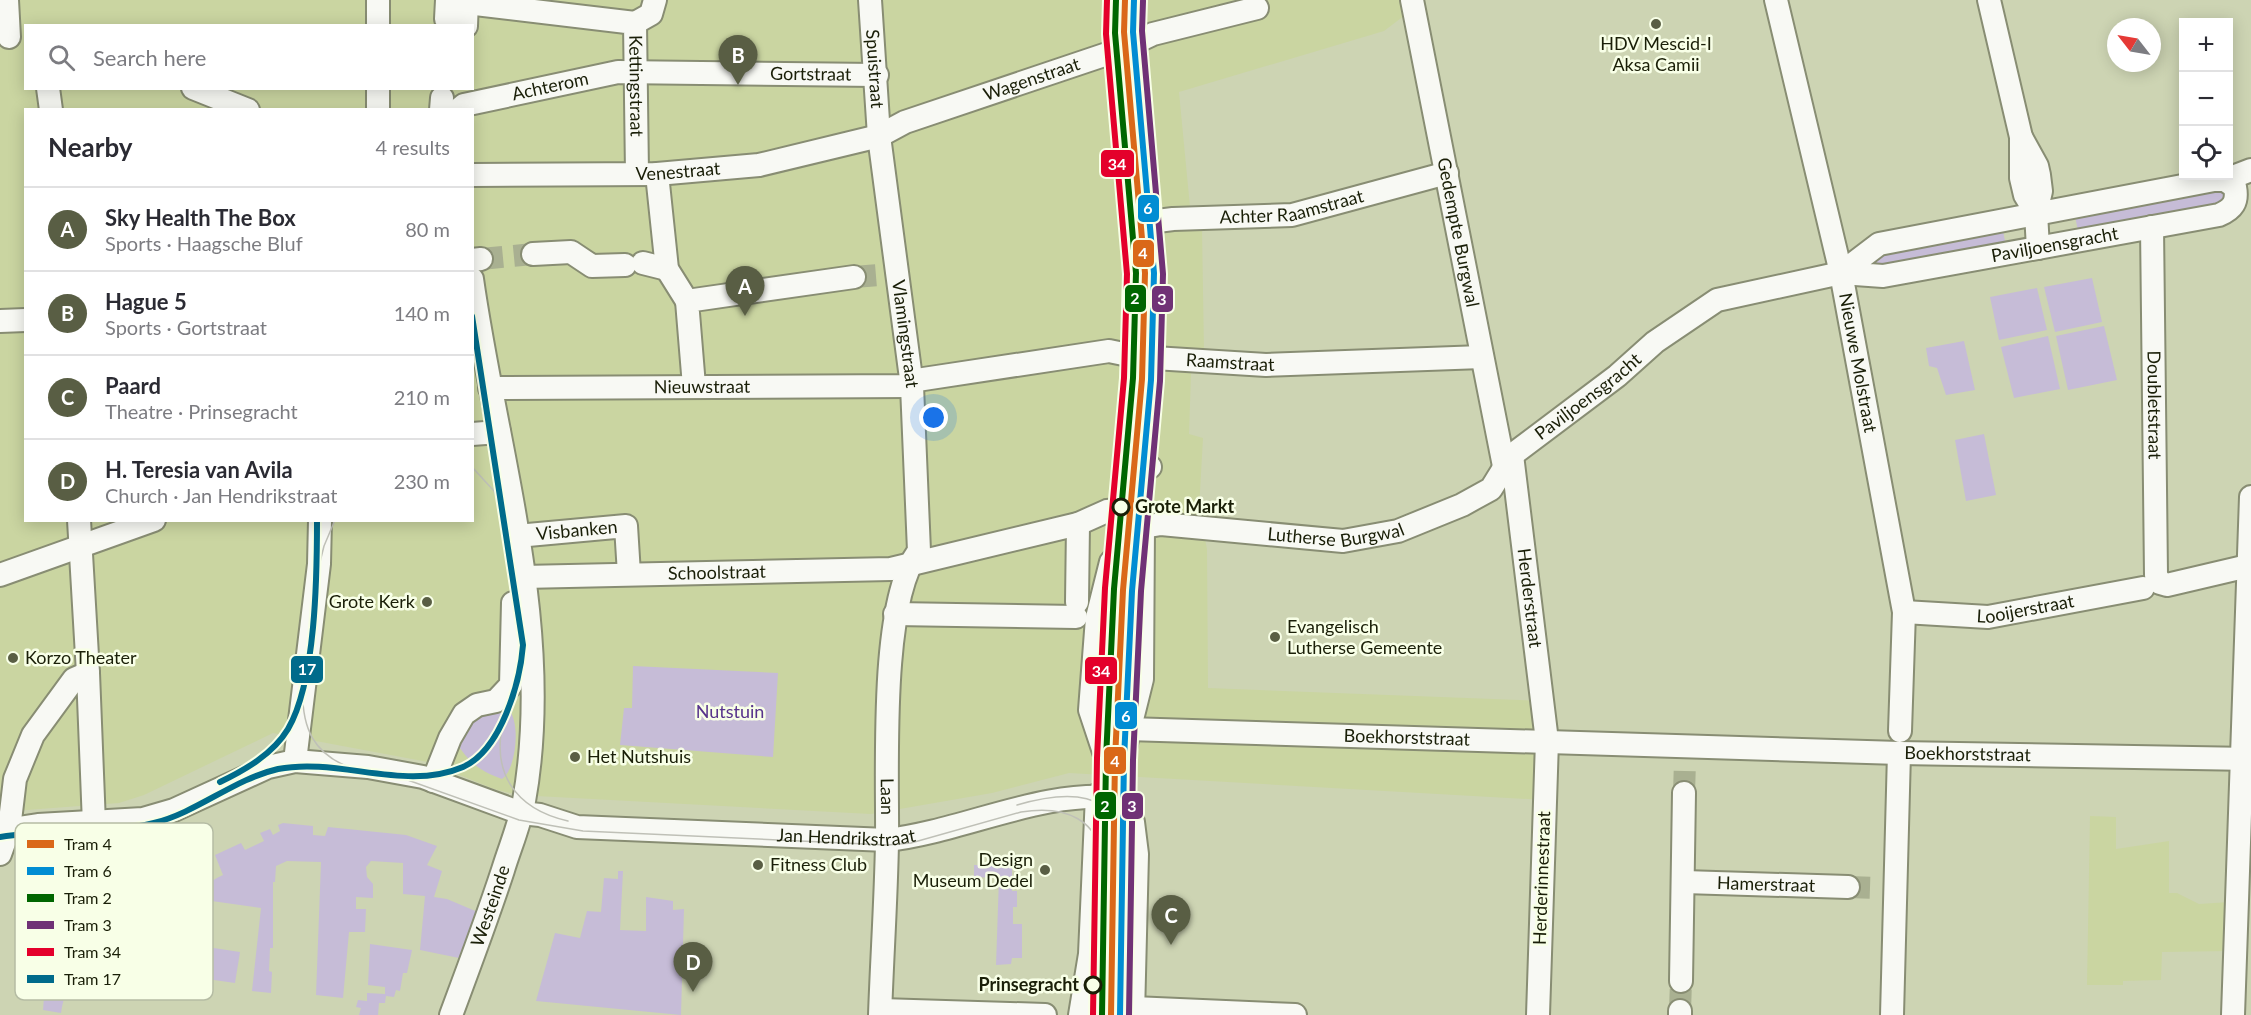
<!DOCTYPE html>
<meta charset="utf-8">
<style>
body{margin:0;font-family:Lato,sans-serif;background:#f7f7f7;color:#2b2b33}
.controls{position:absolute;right:18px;top:18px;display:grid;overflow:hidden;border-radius:0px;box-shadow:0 3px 15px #0003}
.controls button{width:54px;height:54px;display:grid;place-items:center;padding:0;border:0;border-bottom:2px solid #e1e1e2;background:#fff;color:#2b2b33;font:30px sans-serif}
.compass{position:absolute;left:2107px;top:18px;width:54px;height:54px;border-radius:50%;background:#fff;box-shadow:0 3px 15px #0003;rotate:301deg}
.you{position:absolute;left:934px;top:418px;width:21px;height:21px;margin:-15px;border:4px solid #fff;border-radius:50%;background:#1a73e8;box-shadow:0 0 0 9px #1a73e833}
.badge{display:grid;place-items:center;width:39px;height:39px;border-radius:50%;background:#595e44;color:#fff;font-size:20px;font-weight:700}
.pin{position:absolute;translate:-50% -50px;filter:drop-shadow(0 2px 3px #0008)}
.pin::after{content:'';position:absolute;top:32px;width:21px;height:18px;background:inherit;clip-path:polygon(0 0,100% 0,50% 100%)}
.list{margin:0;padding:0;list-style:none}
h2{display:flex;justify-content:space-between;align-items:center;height:78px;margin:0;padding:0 24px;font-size:26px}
h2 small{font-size:20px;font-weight:400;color:#7c7c81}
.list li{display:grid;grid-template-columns:39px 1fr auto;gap:18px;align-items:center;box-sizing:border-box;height:84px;padding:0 24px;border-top:2px solid #e1e1e2}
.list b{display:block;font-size:22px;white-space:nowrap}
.list p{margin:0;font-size:20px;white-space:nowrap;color:#7c7c81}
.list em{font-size:20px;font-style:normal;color:#7c7c81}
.icon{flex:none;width:33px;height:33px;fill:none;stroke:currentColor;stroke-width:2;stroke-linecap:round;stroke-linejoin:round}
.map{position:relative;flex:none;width:2251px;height:1015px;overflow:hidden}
.search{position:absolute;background:#fff;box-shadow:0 3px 15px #0003;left:24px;top:24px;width:450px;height:66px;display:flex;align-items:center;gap:15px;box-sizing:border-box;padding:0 21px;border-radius:0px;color:#7c7c81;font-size:22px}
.panel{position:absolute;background:#fff;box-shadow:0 3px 15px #0003;left:24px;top:108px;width:450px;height:414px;border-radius:0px}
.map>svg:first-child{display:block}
</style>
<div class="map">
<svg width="2251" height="1015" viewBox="0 0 2251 1015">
<rect width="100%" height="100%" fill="#cdd4b3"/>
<g fill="#cad5a1" fill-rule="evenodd">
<path d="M0 0H1425L1384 31 1179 92 1190 207 1202 229 1204 352 1191 374 1189 434 1203 438 1199 510 1207 549 1208 688 1544 701V800L1069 773 992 793 871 814 518 795 494 789 428 762 273 733 144 795 119 803 0 812ZM26 26H472V88H26ZM26 110H472V520H26Z"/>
<path d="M2090 816 2116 817V849L2169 841V893H2177L2199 904 2230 902 2229 951 2162 952 2161 980 2123 981V985H2087Z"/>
</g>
<g fill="#c6bcd7">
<path d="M2214 180 2236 200 2080 240 2073 207Z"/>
<path d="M2002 226 2006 246 1872 268 1869 262 1871 255Z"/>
<path d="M2092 278 2102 322 2055 332 2044 287Z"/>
<path d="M2037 288 2047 330 1999 340 1990 297Z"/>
<path d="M2104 326 2117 380 2068 390 2056 336Z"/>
<path d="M2048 336 2060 389 2014 398 2001 347Z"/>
<path d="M1964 341 1975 390 1946 395 1937 368 1929 366 1926 348Z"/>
<path d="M1984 434 1996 495 1966 501 1955 440Z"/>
<path d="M633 666 778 673 773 757 620 745 624 708H632Z"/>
<path d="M505 707C522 715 517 769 502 779 482 772 469 763 458 745L473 719Z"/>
<path d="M283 823 313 826V835L325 836 328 827 406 835 437 846 427 865 442 871 434 897 447 899 480 913 459 958 420 950 425 896 403 894V863L371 861 366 867 367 877 373 884V898L356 897V909H366L365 932H349L343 998 316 995 321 862 287 861 276 866 275 882H273V948H270L269 971 272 972 271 993 252 991 261 908 162 894 156 879 173 878 175 887C199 890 203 885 223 875L215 855 241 843 245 850 264 841 260 833 270 829 273 835 280 831 278 825Z"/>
<path d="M974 865 1012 866V891H1017V907H1013V924H1022V958H1012L1011 964 996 965 999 878 974 877Z"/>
<path d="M618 871H623L620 930 646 931V897L673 901V910L684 909 681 1015 536 1001 555 933 580 938 587 911 601 912 604 878 618 879Z"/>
<path d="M112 928 104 965C75 966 65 987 61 1013L43 1010 44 997 39 996 42 972 24 971 25 959 40 961 54 966 79 939Z"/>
<path d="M128 935 240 952 235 983 123 967Z"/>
<path d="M370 944 412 950 407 973H403L400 991 396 990 394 997 386 996 385 1003H379L378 1015H359L361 1008 356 1007 358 1000 367 1001V993L385 994V987L368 985Z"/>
</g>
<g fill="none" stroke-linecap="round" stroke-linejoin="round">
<g stroke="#a9b091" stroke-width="22" stroke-dasharray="22 11" stroke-linecap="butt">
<path d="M481 259 533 254"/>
<path d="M854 277 890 274"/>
<path d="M1684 793 1685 761"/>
<path d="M1848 887 1878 888"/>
<path d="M1680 1011 1681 981"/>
</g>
<g stroke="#888d73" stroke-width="26">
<g id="minor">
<path d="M7 0 9 37"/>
<path id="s1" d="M870 0 879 136 912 386 919 551C879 601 888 775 887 842 886 900 882 957 880 1015"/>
<path id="s2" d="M1412 0 1504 466"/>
<path id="s3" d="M1776 0 1841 273 1904 612 1900 731"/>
<path d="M1989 0 2021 137V178L2025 195 2036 213"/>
<path id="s4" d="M467 3 635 23 637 174"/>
<path d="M446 19 447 0"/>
<path d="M635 23 651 14 655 0"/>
<path d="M378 26V0"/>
<path d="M466 26 467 0"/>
<path d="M48 88 51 110"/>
<path d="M193 88 248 110"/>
<path d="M378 110V88"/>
<path d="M441 110 442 98"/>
<path id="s5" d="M458 110 464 105 618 72 877 75"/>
<path d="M2021 137 2037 166 2039 175 2041 191 2036 213 2038 248"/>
<path d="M657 174 667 269 687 301"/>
<path id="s6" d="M472 175 657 174 759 165 879 136 905 122 1119 50 1153 34 1257 8"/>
<path d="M2225 180 2251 170"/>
<path id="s7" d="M1134 224 1173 219 1292 215 1447 173"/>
<path id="s8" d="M2152 227 2156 575 2160 583 2167 585 2248 566"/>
<path d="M533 254 571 252 592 266 625 265"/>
<path d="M472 260 481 259"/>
<path d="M643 263 667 269"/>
<path d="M0 321 26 320"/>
<path d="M694 386 687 301 854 277"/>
<path id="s9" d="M490 388 912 386 917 380 1109 351 1138 357 1266 365 1482 357"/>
<path d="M472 434 499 432"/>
<path id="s10" d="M1512 455 1547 741 1538 1015"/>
<path d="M1139 468 1150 467"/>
<path d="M79 520 88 673 94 824"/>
<path id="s11" d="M1143 527 1161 524 1343 541 1398 531 1462 505 1491 489 1512 455 1617 376 1655 342 1717 300 1841 273 1883 276 2219 215C2233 209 2238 202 2235 187L2225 180H2214L1879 244 1841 273"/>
<path id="s12" d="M517 536 626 526 629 574"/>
<path d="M0 575 154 520"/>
<path id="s13" d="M523 577 891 569 1078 524 1107 511 1139 508"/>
<path d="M1077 602 1078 524"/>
<path id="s14" d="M1904 612 1988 617 2143 588"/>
<path d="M895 614 1076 617"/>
<path id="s15" d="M1128 729 1899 753 2251 759"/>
<path d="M295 761 319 564 320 520"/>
<path d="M1108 764 1090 710 1097 618 1111 562 1143 527"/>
<path d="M433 781 450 738 464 714 477 705 496 701 511 685 513 603"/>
<path id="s16" d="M0 831 38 825 143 819 174 810 268 767 295 761 368 767 423 777 521 813 540 815 577 827 887 840C965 831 1042 789 1120 798"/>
<path d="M0 854 9 829 15 779 33 735 74 679 88 673"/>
<path id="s17" d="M1684 882 1848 887"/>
<path d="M1681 981 1684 793"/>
<path d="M1133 1008 1295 1015"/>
<path d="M881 1010 1045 1015"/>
<path id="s18" d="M451 1015C469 967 487 919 503 870 510 847 520 824 524 801 555 629 496 449 472 279"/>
<path d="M1080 1015 1090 954 1097 795"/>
<path d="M1133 1015 1137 854 1133 822 1120 798 1118 776 1142 679 1143 527"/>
<path d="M1680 1015V1011"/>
<path d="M1892 1015 1899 753"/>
<path d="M2233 1015 2251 497"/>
</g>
</g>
<use href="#minor" stroke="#f8f9f4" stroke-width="22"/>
<g stroke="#bfc0b7" stroke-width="1.5">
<path d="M472 467 494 491 502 512"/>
<path d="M314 586 324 546 335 520"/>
<path d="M303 680C300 727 312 757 360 771"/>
<path d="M504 719C490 772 515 809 568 821"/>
<path d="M391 774 519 820 583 831 887 845 911 843 1021 812C1065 805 1099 818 1106 867L1091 1015"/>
<path d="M1017 805C1065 791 1118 787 1127 851 1130 870 1127 891 1127 910 1126 945 1125 980 1124 1015"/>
</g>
<g stroke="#f8ffe7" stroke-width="10">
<path id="tram-1" d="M1111 1015 1115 759 1123 590 1142 379 1145 273 1124 32 1125 0"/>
</g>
<g stroke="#f8ffe7" stroke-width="10">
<path id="tram-2" d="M1120 1015 1124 759 1132 591 1151 380 1154 273 1133 32 1134 0"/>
</g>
<g stroke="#f8ffe7" stroke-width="10">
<path id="tram-3" d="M1102 1015 1106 759 1114 589 1133 378 1136 273 1115 33 1116 0"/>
</g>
<g stroke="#f8ffe7" stroke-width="10">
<path id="tram-4" d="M1129 1015 1133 760 1141 591 1160 381 1163 274 1142 31 1143 1"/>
</g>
<g stroke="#f8ffe7" stroke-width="10">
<path id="tram-5" d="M1093 1015 1097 758 1105 588 1124 378 1127 274 1106 34 1107 0"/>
</g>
<g stroke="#f8ffe7" stroke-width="10">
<g id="tram-6">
<path d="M220 782C245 770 273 754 288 729 316 681 317 576 317 520"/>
<path d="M0 837C51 828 104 836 154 823 198 812 234 779 278 769 339 757 405 792 463 767 501 750 520 683 523 645L472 316"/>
</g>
</g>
<use href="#tram-1" stroke="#da6819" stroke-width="6"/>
<use href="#tram-2" stroke="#018dd3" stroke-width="6"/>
<use href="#tram-3" stroke="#060" stroke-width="6"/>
<use href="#tram-4" stroke="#703276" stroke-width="6"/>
<use href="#tram-5" stroke="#e4002b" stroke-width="6"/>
<use href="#tram-6" stroke="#006b8b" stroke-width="6"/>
</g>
<g fill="#595e44" stroke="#f8ffe7" stroke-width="2">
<circle cx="1656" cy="24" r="6"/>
<circle cx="427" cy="602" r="6"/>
<circle cx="1275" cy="637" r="6"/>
<circle cx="13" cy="658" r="6"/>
<circle cx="575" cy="757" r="6"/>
<circle cx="758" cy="865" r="6"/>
<circle cx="1045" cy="870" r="6"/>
</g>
<g fill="#f8ffe7" stroke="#1a1f08" stroke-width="3">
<circle cx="1121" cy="507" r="8"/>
<circle cx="1093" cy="985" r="8"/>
</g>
<g text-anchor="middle" stroke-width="5" stroke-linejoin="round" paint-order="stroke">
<g font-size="18" fill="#1a1f08" stroke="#f8ffe7" text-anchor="start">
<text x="1656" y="50" text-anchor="middle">HDV Mescid-I<tspan x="1656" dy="21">Aksa Camii</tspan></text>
<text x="415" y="608" text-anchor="end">Grote Kerk</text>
<text x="1287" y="633">Evangelisch<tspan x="1287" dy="21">Lutherse Gemeente</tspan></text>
<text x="25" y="664">Korzo Theater</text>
<text x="587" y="763">Het Nutshuis</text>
<text x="1033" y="866" text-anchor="end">Design<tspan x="1033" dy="21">Museum Dedel</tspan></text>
<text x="770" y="871">Fitness Club</text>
</g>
<g font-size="18" fill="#1a1f08" stroke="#f8ffe7">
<text dy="6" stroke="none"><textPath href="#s1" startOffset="69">Spuistraat</textPath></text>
<text dy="6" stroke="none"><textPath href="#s5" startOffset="358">Gortstraat</textPath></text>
<text dy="6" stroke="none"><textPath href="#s6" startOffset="574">Wagenstraat</textPath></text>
<text dy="6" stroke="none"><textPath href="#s5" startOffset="96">Achterom</textPath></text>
<text dy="6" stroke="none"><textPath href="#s4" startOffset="232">Kettingstraat</textPath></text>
<text dy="6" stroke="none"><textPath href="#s6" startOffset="206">Venestraat</textPath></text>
<text dy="6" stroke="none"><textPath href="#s7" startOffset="159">Achter Raamstraat</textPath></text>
<text dy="6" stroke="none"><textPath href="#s2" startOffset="237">Gedempte Burgwal</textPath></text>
<text dy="6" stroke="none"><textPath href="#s11" startOffset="1000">Paviljoensgracht</textPath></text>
<text dy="6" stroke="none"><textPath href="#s1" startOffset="336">Vlamingstraat</textPath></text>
<text dy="6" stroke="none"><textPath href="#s9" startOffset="746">Raamstraat</textPath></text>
<text dy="6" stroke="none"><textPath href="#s3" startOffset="372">Nieuwe Molstraat</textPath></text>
<text dy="6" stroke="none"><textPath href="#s9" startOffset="212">Nieuwstraat</textPath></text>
<text dy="6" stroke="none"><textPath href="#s11" startOffset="495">Paviljoensgracht</textPath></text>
<text dy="6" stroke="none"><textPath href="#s8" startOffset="178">Doubletstraat</textPath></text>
<text dy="6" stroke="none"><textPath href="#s11" startOffset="194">Lutherse Burgwal</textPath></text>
<text dy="6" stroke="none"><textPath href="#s12" startOffset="60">Visbanken</textPath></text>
<text dy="6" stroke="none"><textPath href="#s13" startOffset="194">Schoolstraat</textPath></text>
<text dy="6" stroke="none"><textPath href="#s10" startOffset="144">Herderstraat</textPath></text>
<text dy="6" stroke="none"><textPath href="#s14" startOffset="122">Looijerstraat</textPath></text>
<text dy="6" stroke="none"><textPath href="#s15" startOffset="279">Boekhorststraat</textPath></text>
<text dy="6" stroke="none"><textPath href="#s15" startOffset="840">Boekhorststraat</textPath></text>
<text dy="6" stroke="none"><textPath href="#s1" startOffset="804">Laan</textPath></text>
<text dy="6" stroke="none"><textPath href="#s16" startOffset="868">Jan Hendrikstraat</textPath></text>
<text transform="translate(1542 878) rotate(-88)" y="6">Herderinnestraat</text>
<text dy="6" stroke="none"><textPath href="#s17" startOffset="82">Hamerstraat</textPath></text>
<text dy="6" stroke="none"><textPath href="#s18" startOffset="116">Westeinde</textPath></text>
</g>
<g font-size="18" font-weight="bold" fill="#1a1f08" stroke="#f8ffe7" text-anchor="start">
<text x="1135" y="513">Grote Markt</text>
<text x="1079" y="991" text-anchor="end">Prinsegracht</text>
</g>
<g font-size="18" fill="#57338b" stroke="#f8ffe7">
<text x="730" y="718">Nutstuin</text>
</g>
</g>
<rect x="15" y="823" width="198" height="177" rx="9" fill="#f8ffe7" stroke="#b5bca4" stroke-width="1.5"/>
<rect x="27" y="840" width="27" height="8" fill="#da6819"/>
<rect x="27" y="867" width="27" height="8" fill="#018dd3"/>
<rect x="27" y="894" width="27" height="8" fill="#060"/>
<rect x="27" y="921" width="27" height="8" fill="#703276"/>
<rect x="27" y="948" width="27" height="8" fill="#e4002b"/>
<rect x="27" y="975" width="27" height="8" fill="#006b8b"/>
<g font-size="16" fill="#1a1f08">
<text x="64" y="850">Tram 4</text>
<text x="64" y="877">Tram 6</text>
<text x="64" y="904">Tram 2</text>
<text x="64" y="931">Tram 3</text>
<text x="64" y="958">Tram 34</text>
<text x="64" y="985">Tram 17</text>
</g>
<g stroke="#f8ffe7" stroke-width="2">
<rect x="1100" y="149" width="35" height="29" rx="6" fill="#e4002b"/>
<rect x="1137" y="194" width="23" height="29" rx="6" fill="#018dd3"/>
<rect x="1132" y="239" width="23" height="29" rx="6" fill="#da6819"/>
<rect x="1124" y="284" width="23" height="29" rx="6" fill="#060"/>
<rect x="1151" y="285" width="23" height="28" rx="6" fill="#703276"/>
<rect x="290" y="655" width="34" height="29" rx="6" fill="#006b8b"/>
<rect x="1084" y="656" width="34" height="29" rx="6" fill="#e4002b"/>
<rect x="1114" y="701" width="24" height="29" rx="6" fill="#018dd3"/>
<rect x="1103" y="746" width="24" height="29" rx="6" fill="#da6819"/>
<rect x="1094" y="791" width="23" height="29" rx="6" fill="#060"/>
<rect x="1121" y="792" width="23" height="28" rx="6" fill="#703276"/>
</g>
<g font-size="16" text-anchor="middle" font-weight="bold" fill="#fff">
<text x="1117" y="170">34</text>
<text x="1148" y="214">6</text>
<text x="1143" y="259">4</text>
<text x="1135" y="304">2</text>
<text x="1162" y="305">3</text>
<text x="307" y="675">17</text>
<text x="1101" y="677">34</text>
<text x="1126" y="722">6</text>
<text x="1115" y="767">4</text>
<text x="1105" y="812">2</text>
<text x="1132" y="812">3</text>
</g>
</svg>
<div class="controls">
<button>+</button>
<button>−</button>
<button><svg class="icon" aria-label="locate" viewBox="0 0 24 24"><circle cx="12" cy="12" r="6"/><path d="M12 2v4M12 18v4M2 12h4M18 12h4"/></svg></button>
</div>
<svg class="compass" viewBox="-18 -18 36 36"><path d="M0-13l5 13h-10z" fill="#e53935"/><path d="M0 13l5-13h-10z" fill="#7c7c81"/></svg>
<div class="you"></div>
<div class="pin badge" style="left:745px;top:316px">A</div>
<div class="pin badge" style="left:738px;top:85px">B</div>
<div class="pin badge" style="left:1171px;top:945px">C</div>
<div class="pin badge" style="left:693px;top:992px">D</div>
<div class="search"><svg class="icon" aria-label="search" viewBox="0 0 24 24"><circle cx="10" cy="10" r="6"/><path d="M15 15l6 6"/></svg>Search here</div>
<section class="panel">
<h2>Nearby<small>4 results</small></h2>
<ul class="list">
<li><span class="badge">A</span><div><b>Sky Health The Box</b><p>Sports · Haagsche Bluf</p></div><em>80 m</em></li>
<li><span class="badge">B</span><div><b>Hague 5</b><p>Sports · Gortstraat</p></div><em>140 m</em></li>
<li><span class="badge">C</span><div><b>Paard</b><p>Theatre · Prinsegracht</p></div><em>210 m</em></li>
<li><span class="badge">D</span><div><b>H. Teresia van Avila</b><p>Church · Jan Hendrikstraat</p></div><em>230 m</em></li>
</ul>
</section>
</div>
